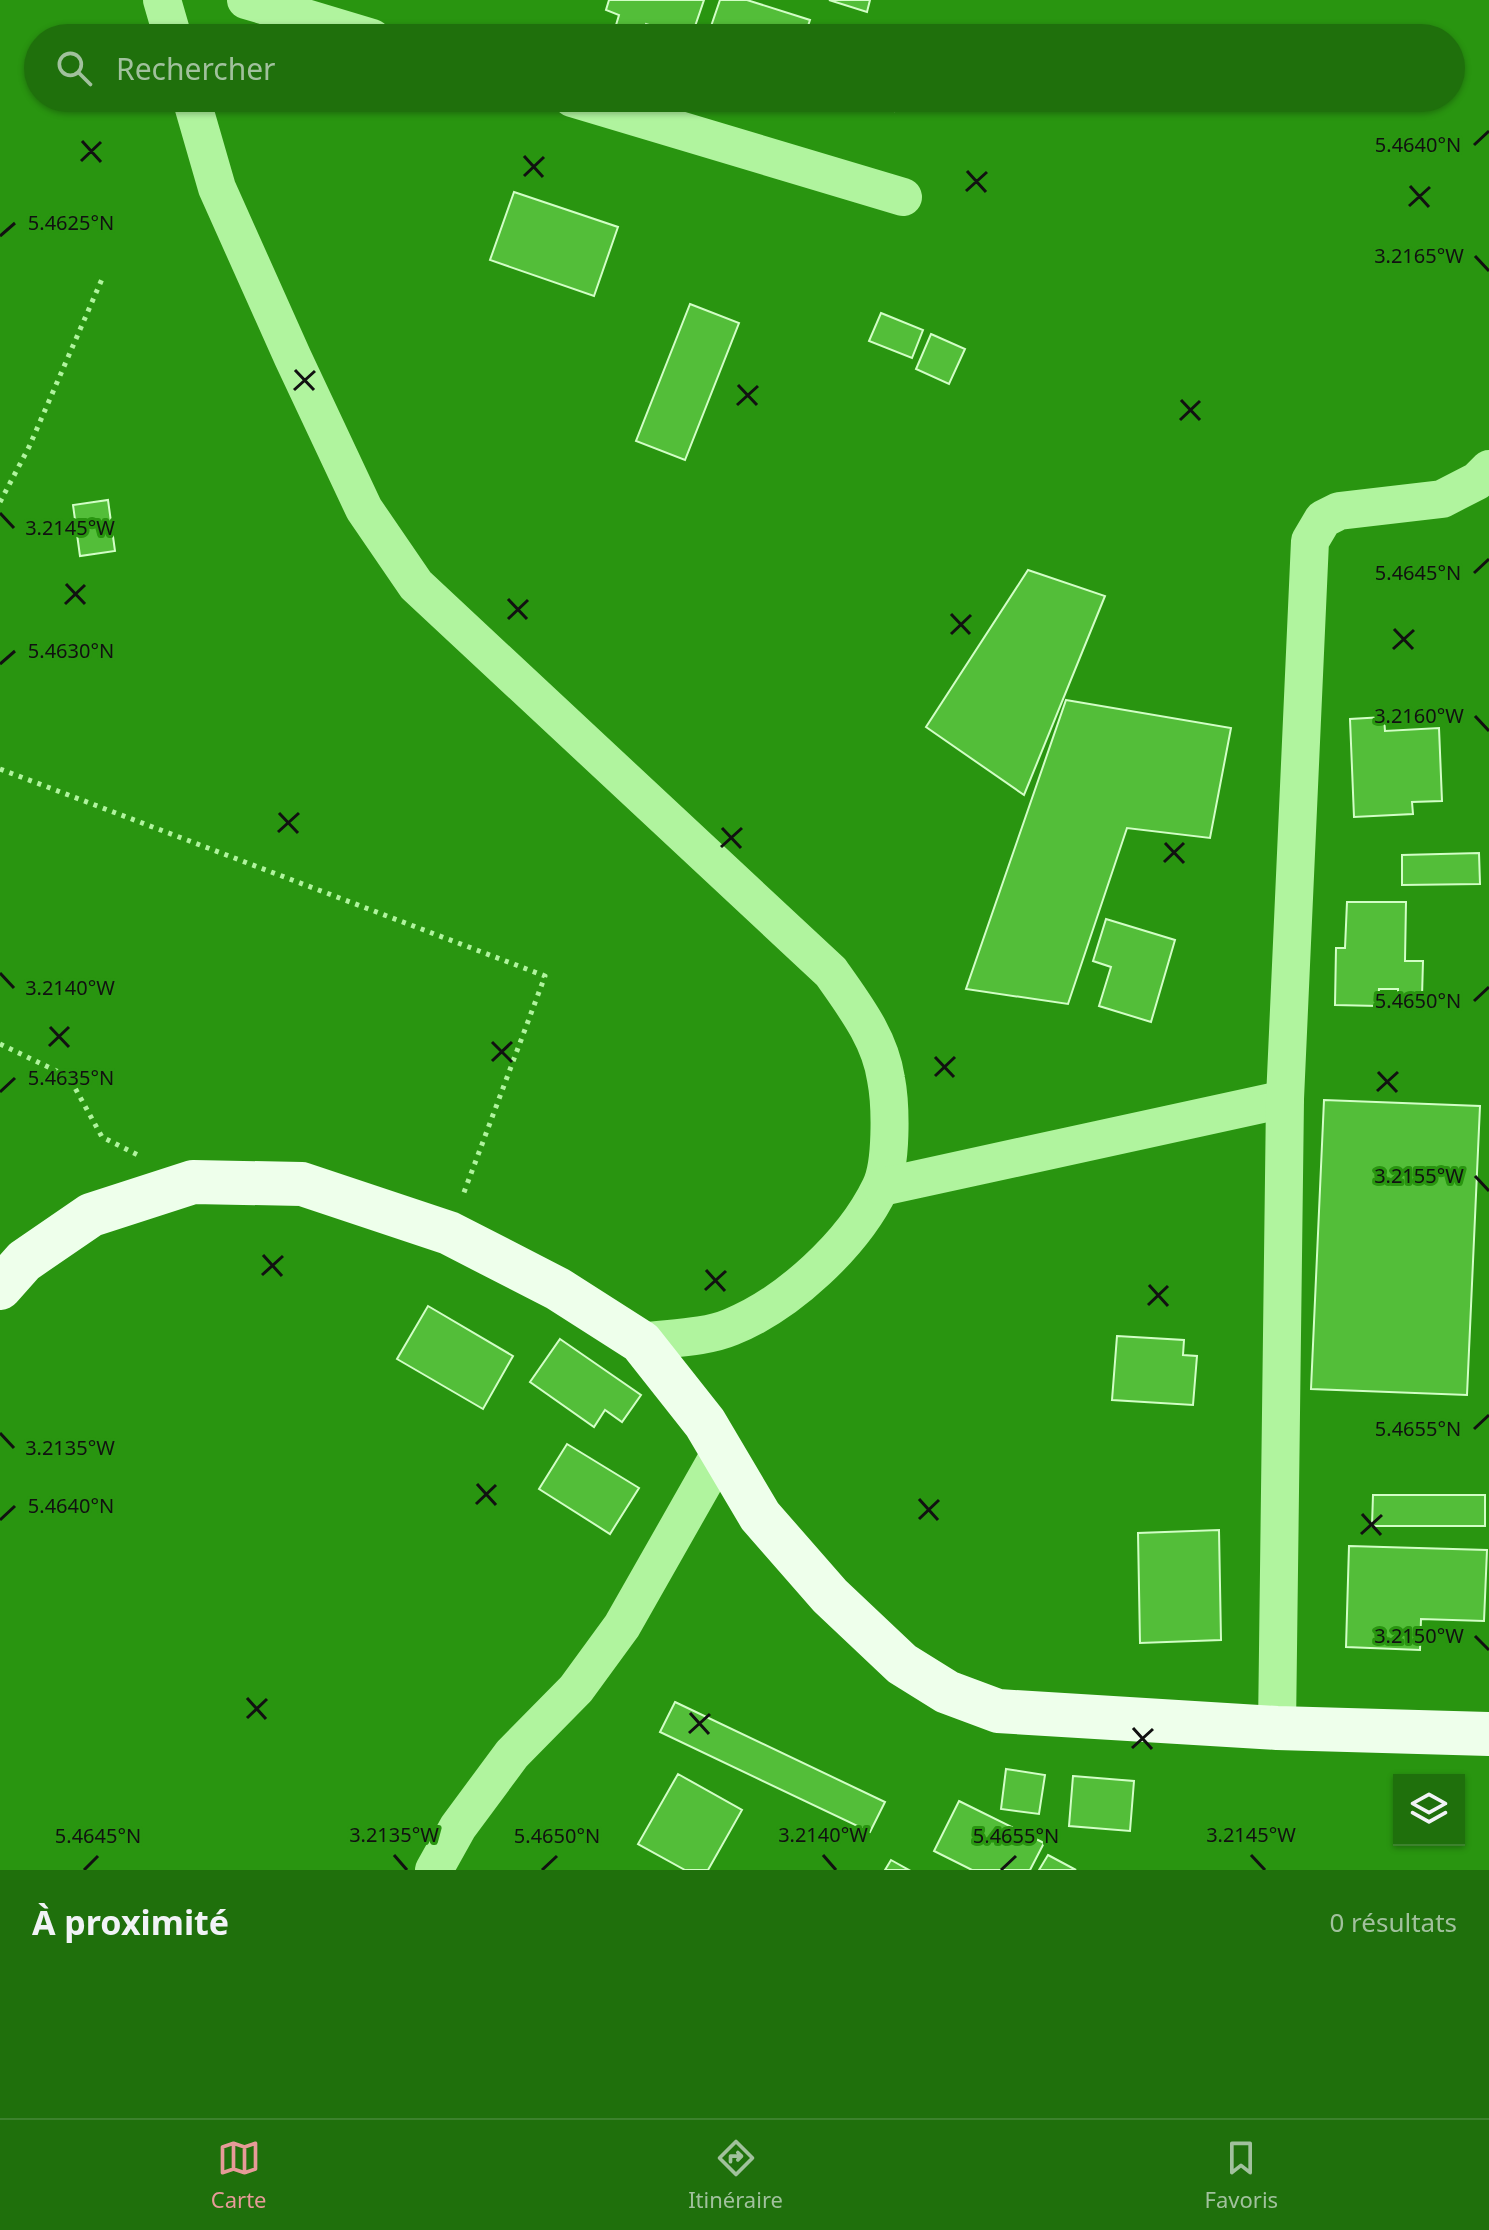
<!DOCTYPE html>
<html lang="fr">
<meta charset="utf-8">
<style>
body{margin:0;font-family:"Noto Sans",sans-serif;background:#277515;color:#f1f3f6}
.controls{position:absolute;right:24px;bottom:24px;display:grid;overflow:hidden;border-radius:0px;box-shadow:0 2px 6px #0004}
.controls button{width:72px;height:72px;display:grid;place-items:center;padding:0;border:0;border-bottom:2px solid #3c822d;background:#1f700c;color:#f1f3f6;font:40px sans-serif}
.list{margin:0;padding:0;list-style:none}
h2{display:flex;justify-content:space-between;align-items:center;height:104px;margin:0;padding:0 32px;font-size:34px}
h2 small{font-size:26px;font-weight:400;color:#a1c19d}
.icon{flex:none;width:44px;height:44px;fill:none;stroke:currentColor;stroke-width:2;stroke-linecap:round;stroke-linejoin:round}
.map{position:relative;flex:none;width:1489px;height:1870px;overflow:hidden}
.search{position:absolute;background:#1f700c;box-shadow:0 2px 6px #0004;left:24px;right:24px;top:24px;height:88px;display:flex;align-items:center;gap:20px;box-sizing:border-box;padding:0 28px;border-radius:44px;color:#a1c19d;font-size:30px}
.sheet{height:248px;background:#1f700c}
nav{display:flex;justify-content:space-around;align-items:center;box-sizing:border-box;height:112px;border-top:2px solid #3c822d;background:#1f700c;font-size:22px;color:#a1c19d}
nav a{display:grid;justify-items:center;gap:4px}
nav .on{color:#e69b98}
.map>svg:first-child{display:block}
</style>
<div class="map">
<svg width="1489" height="1870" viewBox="0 0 1489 1870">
<rect width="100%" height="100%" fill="#299510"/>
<g fill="#53be39" stroke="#d2fec6" stroke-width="2">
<path d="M609 0H704L691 38 646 24 643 34 616 25 619 15 606 10Z"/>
<path d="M720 0H747L810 20 804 38H707Z"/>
<path d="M829 0H870L867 12Z"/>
<path d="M823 28 854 38H819Z"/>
<path d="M855 98H898L894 111Z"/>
<path d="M514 192 618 227 594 296 490 260Z"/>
<path d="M690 304 739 323 685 460 636 441Z"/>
<path d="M881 313 923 330 912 358 869 341Z"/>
<path d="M931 334 965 349 949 384 916 369Z"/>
<path d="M108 500 115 551 80 556 73 505Z"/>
<path d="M1028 570 1105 596 1024 795 926 727Z"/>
<path d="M1066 700 1231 728 1210 838 1127 828 1068 1004 966 989Z"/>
<path d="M1384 717 1385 731 1439 728 1442 801 1412 802 1413 814 1354 817 1350 719Z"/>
<path d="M1479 853 1480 884 1402 885V855Z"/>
<path d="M1347 902H1406L1405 961H1423L1422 997H1398V989H1379L1378 1006 1335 1005 1336 948H1345Z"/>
<path d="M1106 919 1175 940 1151 1022 1099 1006 1111 967 1093 961Z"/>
<path d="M1324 1100 1480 1106 1467 1395 1311 1389Z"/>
<path d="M428 1306 513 1356 483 1409 397 1359Z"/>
<path d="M1117 1336 1184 1340 1183 1355 1197 1356 1193 1405 1112 1400Z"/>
<path d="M560 1339 641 1395 622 1422 605 1410 594 1427 530 1382Z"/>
<path d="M567 1444 639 1488 610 1534 539 1489Z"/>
<path d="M1373 1495H1485V1526H1372Z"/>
<path d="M1219 1530 1221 1640 1140 1643 1138 1533Z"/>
<path d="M1349 1546 1487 1550 1484 1621 1421 1619 1420 1650 1346 1647Z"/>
<path d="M675 1702 885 1802 870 1832 660 1732Z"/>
<path d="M1006 1769 1045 1775 1039 1814 1001 1809Z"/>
<path d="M678 1774 742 1810 708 1870H685L638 1844Z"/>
<path d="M1073 1776 1134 1781 1130 1831 1069 1826Z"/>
<path d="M959 1801 1044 1843 1030 1870H972L934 1851Z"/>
<path d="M1048 1855 1076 1870H1039Z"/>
<path d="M891 1860 909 1870H885Z"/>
</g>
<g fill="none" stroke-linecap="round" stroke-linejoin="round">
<g stroke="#b0f49e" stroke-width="5" stroke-dasharray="4 6" stroke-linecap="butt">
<path d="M0 502 29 447 102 279"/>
<path d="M0 769 545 976 463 1195"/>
<path d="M0 1044 69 1077 102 1137 140 1156"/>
</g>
<g stroke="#b0f49e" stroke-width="38">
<path d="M162 0 173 38"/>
<path d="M246 0 372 38"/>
<path d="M191 98 217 188 293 358 364 509 416 585 831 972C854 1005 880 1038 886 1079 891 1105 892 1165 880 1188 853 1244 788 1304 731 1327 705 1338 669 1338 641 1342"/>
<path d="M572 98 903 197"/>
<path d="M882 1187 1285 1099"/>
<path d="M1277 1728 1285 1099 1310 541 1323 519 1339 511 1442 499 1477 481 1489 469"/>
<path d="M434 1870 458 1827 512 1754 576 1689 622 1626 722 1450"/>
</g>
<path stroke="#eeffeb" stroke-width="44" d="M0 1288 24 1261 91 1215 193 1182 302 1184 449 1233 558 1289 641 1342 705 1423 760 1516 830 1596 902 1664 947 1692 998 1711 1277 1728 1489 1734"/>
</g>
<path fill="none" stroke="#111" stroke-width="3" d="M82 141 101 162M1474 145 1489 131M524 156 543 177M81 161 101 142M967 171 986 192M524 176 544 157M1410 186 1429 207M966 191 987 172M1409 206 1430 187M0 236 15 223M1475 256 1489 271M295 370 314 390M738 385 757 405M294 390 315 371M1181 400 1200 420M737 405 758 386M1180 420 1200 401M0 513 14 528M1474 573 1489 559M66 584 85 604M508 599 527 619M65 604 85 585M951 614 970 634M508 619 528 600M1394 629 1413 649M951 634 971 615M1393 649 1414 630M0 664 15 651M1475 716 1489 731M279 813 298 833M722 828 741 848M278 832 299 813M1165 843 1184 863M721 847 742 828M1164 862 1184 843M0 973 14 988M1474 1001 1489 987M50 1027 69 1047M492 1042 512 1062M49 1046 69 1027M935 1057 954 1077M492 1061 512 1042M1378 1072 1397 1092M935 1076 955 1057M1377 1091 1398 1072M0 1092 15 1078M1475 1176 1489 1191M263 1255 282 1276M706 1270 725 1291M262 1275 283 1256M1149 1285 1168 1306M705 1290 726 1271M1148 1305 1168 1286M1474 1429 1489 1415M0 1433 14 1448M477 1484 496 1505M919 1499 938 1520M476 1504 496 1485M1362 1514 1381 1535M919 1519 939 1500M0 1520 15 1506M1361 1534 1382 1515M1475 1636 1489 1650M247 1698 266 1719M690 1713 709 1734M247 1718 267 1699M1133 1728 1152 1749M689 1733 710 1714M1132 1748 1153 1729M394 1855 407 1870M823 1855 836 1870M1251 1855 1265 1870M84 1870 98 1856M542 1870 557 1856M1001 1870 1016 1856"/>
<g font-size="20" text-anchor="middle" fill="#111" stroke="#299510" stroke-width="6" stroke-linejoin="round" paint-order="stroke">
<text x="1418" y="152">5.4640°N</text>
<text x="71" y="230">5.4625°N</text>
<text x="1419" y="263">3.2165°W</text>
<text x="70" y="535">3.2145°W</text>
<text x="1418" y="580">5.4645°N</text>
<text x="71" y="658">5.4630°N</text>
<text x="1419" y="723">3.2160°W</text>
<text x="70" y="995">3.2140°W</text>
<text x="1418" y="1008">5.4650°N</text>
<text x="71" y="1085">5.4635°N</text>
<text x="1419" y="1183">3.2155°W</text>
<text x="1418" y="1436">5.4655°N</text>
<text x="70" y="1455">3.2135°W</text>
<text x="71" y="1513">5.4640°N</text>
<text x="1419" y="1643">3.2150°W</text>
<text x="394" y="1842">3.2135°W</text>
<text x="823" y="1842">3.2140°W</text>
<text x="1251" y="1842">3.2145°W</text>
<text x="98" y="1843">5.4645°N</text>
<text x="557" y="1843">5.4650°N</text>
<text x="1016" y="1843">5.4655°N</text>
</g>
</svg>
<div class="controls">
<button><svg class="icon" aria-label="layers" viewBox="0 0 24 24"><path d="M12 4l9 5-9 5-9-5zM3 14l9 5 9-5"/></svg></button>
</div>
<div class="search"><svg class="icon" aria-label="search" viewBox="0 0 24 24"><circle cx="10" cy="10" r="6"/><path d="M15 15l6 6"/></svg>Rechercher</div>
</div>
<section class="sheet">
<h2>À proximité<small>0 résultats</small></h2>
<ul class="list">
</ul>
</section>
<nav>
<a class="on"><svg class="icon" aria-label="map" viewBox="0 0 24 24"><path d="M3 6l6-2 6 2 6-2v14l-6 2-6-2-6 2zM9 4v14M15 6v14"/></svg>Carte</a>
<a><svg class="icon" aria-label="directions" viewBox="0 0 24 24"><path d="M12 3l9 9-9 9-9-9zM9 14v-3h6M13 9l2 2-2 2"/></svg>Itinéraire</a>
<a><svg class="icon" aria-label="saved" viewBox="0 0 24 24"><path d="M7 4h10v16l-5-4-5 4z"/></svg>Favoris</a>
</nav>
